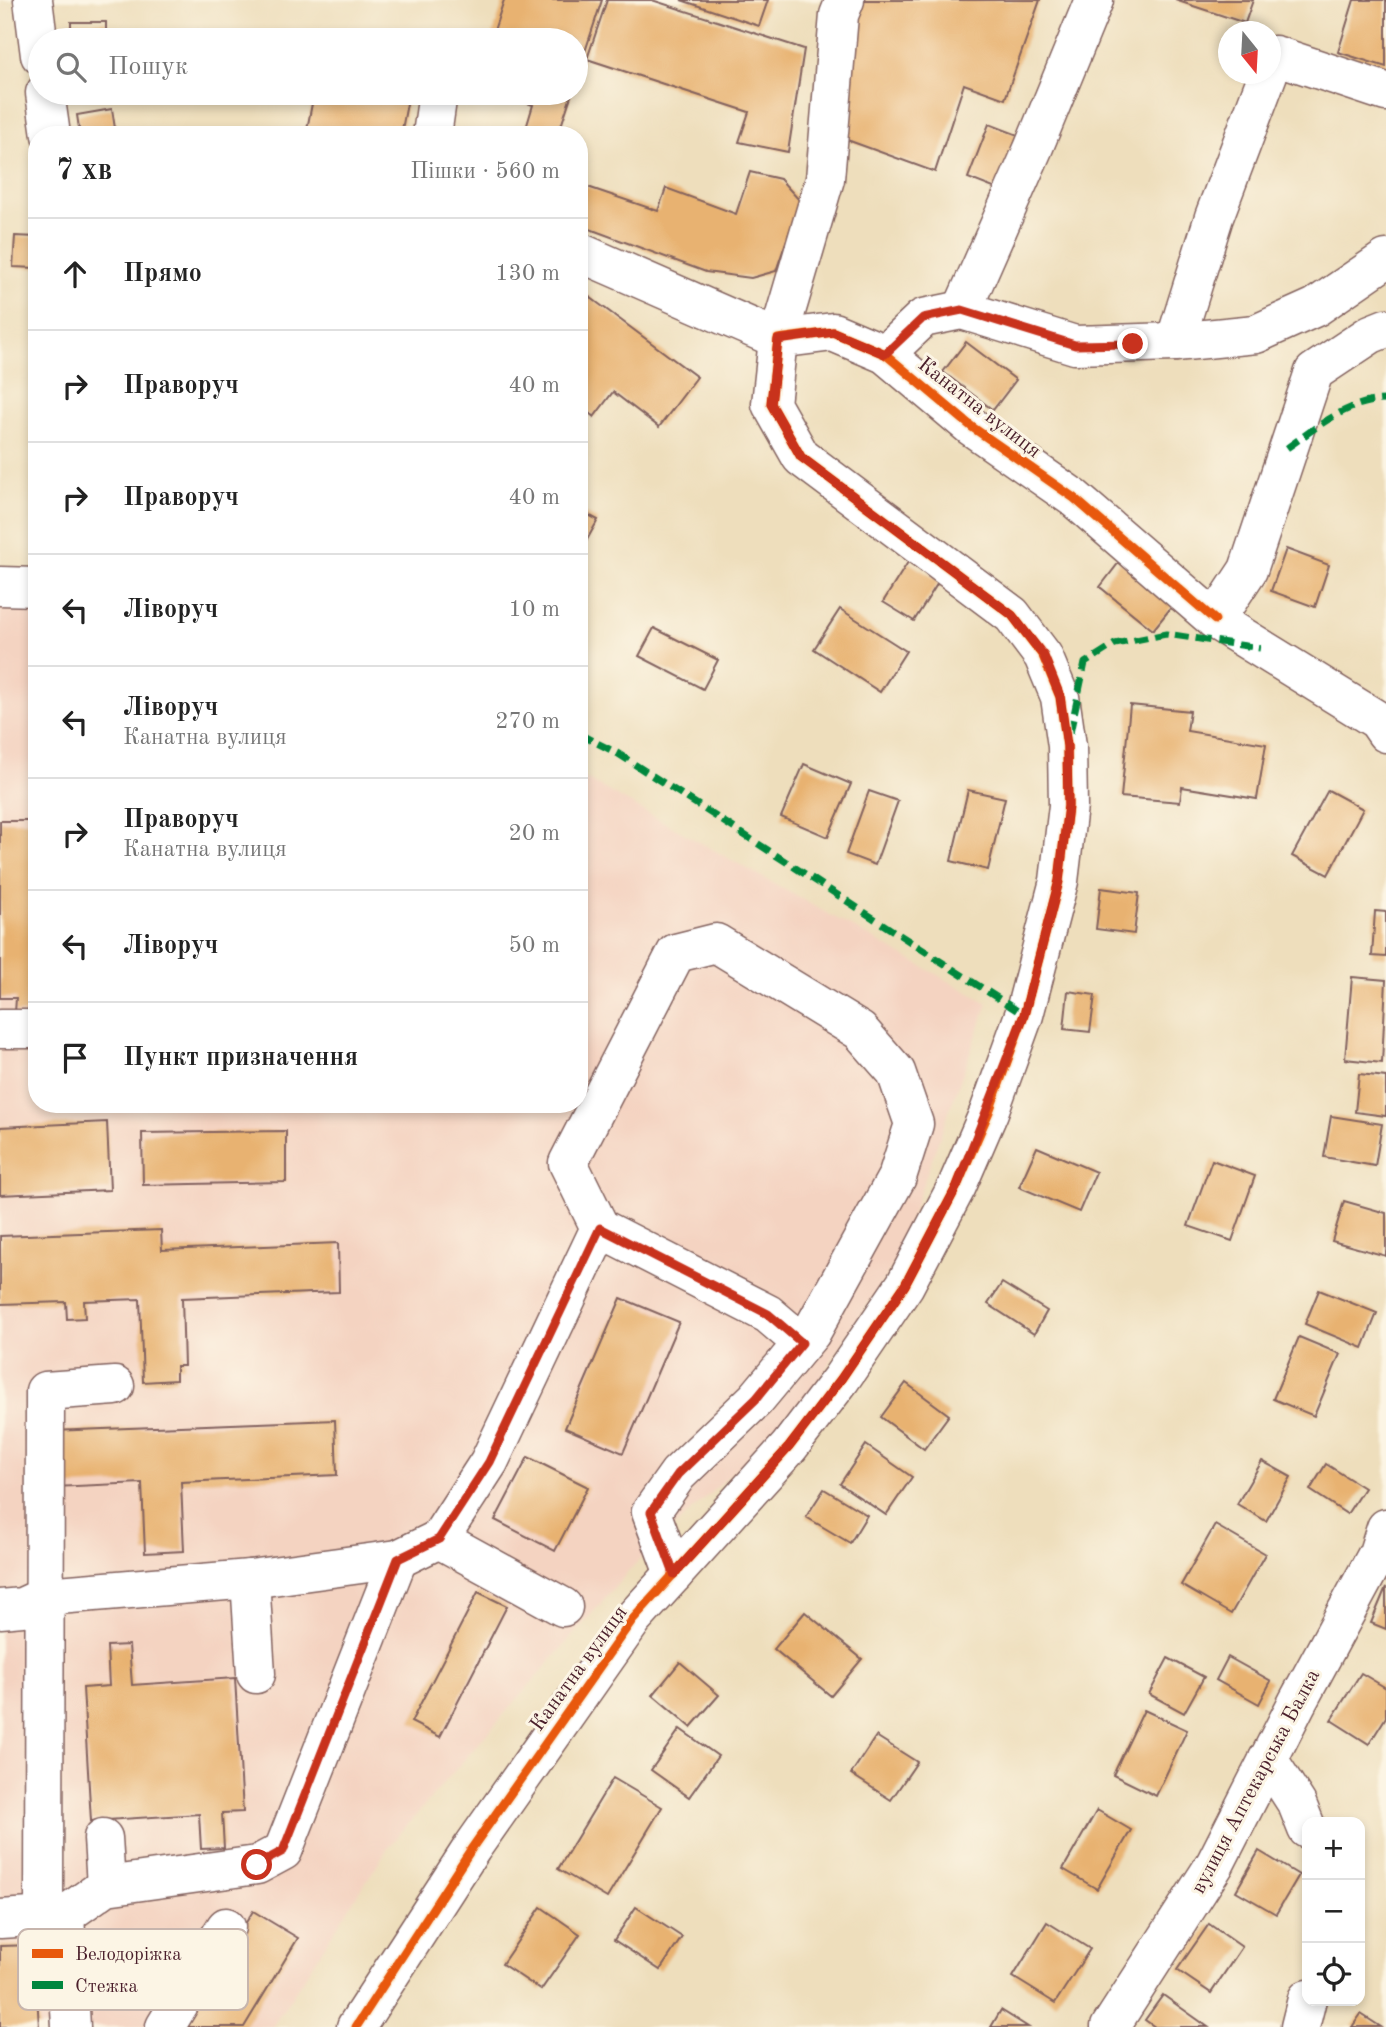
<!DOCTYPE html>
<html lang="uk">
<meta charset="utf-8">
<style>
body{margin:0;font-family:"Old Standard TT",serif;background:#f6f6f6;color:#222}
.controls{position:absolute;right:21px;bottom:21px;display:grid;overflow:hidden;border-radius:14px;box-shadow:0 4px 10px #0003}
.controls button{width:63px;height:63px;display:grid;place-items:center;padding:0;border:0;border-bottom:2px solid #e0e0e0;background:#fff;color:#222;font:35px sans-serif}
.compass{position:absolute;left:1218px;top:21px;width:63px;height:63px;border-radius:50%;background:#fff;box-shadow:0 4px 10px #0003;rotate:162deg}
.stop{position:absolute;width:21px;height:21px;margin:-16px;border:5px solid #c8321e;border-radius:50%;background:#fff}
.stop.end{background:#c8321e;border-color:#fff;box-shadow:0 2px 7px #0008}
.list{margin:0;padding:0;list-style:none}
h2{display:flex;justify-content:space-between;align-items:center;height:91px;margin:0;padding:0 28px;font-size:30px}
h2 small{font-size:23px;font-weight:400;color:#767676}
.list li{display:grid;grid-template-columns:46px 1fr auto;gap:21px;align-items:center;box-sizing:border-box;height:112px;padding:0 28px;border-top:2px solid #e0e0e0}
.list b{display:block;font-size:26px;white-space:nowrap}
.list p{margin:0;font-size:23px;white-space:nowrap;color:#767676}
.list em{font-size:23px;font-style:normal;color:#767676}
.icon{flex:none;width:38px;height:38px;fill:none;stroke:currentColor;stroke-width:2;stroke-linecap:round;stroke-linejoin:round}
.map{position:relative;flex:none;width:1386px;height:2027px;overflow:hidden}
.search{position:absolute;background:#fff;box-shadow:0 4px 10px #0003;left:28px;top:28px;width:560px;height:77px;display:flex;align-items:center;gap:18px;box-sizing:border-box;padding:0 24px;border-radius:38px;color:#767676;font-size:26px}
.panel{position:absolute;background:#fff;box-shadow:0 4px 10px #0003;left:28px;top:126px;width:560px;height:987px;border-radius:28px}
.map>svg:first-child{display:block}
</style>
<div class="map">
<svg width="1386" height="2027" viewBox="0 0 1386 2027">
<rect width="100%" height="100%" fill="#fcf5e5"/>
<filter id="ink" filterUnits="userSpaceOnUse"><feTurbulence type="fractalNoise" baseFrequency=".0143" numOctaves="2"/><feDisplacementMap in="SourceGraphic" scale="14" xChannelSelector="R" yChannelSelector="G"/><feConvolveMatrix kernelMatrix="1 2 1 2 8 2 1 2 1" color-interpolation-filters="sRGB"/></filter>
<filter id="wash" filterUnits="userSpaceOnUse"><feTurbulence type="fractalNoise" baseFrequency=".00686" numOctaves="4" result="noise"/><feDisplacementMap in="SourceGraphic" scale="28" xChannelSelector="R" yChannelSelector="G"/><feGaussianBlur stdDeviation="1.57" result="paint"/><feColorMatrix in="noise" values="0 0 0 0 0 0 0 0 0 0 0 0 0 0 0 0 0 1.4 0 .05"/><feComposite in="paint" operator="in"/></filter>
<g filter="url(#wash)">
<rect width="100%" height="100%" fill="#eedebc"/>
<path fill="#f4d3c1" d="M0 605 37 606V1104H579V775L988 1003 894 1264 801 1408 636 1563 389 1846 272 2027H0Z"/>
<g id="blocks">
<g fill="#e8b271">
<path d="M504 0H602L576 79V40H491Z"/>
<path d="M607 0H652L804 49 788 152 739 142 749 112 587 59Z"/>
<path d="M681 0H768L759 26Z"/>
<path d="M863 0H1040L1005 99 964 84 935 172 839 137 851 43Z"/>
<path d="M1175 0H1253L1245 23Z"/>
<path d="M1354 0H1386V67L1338 52Z"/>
<rect x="71" y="22" width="35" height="18"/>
<path d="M325 31 367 39V40H324Z"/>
<path d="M314 93H409L401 135H306Z"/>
<path d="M497 93H572L558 135H524L533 105Z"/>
<path d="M112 109 116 135H80L77 115Z"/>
<path d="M989 124 1018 135 996 189 968 178Z"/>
<path d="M750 172 780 179 800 201 776 271 751 278 706 272 579 225V184L658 211 666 188 736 214Z"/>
<path d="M15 236 37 237V268L13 267Z"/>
<path d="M583 292 697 377 659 427 613 392 594 417 579 405V297Z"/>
<path d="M966 342 1016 380 993 410 943 372Z"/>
<path d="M579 510 598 520 579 554Z"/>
<path d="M1286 549 1329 565 1315 607 1271 591Z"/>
<path d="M1120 561 1174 604 1153 630 1100 587Z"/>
<path d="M908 562 939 581 914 621 883 602Z"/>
<path d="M840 609 906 651 880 692 814 649Z"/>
<path d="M654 628 718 660 703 689 639 656Z"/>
<path d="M1130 705 1190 711 1187 731 1266 744 1257 799 1182 787 1180 802 1121 797Z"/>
<path d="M804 764 851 784 828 837 781 817Z"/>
<path d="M968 790 1005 798 988 870 951 861Z"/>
<path d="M1328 790 1363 809 1328 875 1292 856Z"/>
<path d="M869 791 898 801 875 865 846 854Z"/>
<path d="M0 821H37V1013H15L16 998H0Z"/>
<path d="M1101 888 1139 893 1134 934 1096 929Z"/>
<path d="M1375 911 1386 912V957L1372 956Z"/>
<path d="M1352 977 1386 980 1382 1063 1345 1059Z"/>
<path d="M1068 991 1095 995 1090 1032 1064 1029Z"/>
<path d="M1359 1074 1386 1077V1116L1355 1112Z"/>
<path d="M1331 1116 1382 1124 1375 1166 1324 1157Z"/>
<path d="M107 1122 110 1190 0 1195V1127Z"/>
<path d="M286 1131V1182L143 1185 142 1133Z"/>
<path d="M1037 1147 1096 1172 1079 1212 1019 1187Z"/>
<path d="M1212 1160 1255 1176 1232 1241 1188 1226Z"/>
<path d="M1344 1201 1386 1213V1256L1332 1241Z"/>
<path d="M161 1230 162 1250 338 1243 339 1292 182 1298 184 1366H176V1380L143 1382 140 1299 84 1301 85 1318 67 1319 66 1302 0 1304V1236Z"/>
<path d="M1002 1283 1047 1311 1034 1334 988 1304Z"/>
<path d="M1319 1290 1377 1313 1363 1348 1305 1324Z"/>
<path d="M621 1298 679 1322 623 1453 565 1428Z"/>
<path d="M1299 1337 1340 1354 1314 1416 1273 1399Z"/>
<path d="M906 1383 949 1415 924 1449 881 1417Z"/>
<path d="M335 1420 337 1475 181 1482 184 1551 145 1553 142 1483 54 1487 52 1431Z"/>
<path d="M866 1445 912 1477 886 1515 840 1484Z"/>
<path d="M528 1457 588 1487 555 1551 495 1520Z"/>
<path d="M1262 1461 1291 1477 1266 1521 1237 1504Z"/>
<path d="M1326 1464 1364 1488 1347 1514 1310 1490Z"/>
<path d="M824 1489 867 1515 850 1543 806 1517Z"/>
<path d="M1215 1525 1265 1554 1231 1614 1181 1585Z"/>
<path d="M1386 1587V1629L1371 1623Z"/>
<path d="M478 1592 507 1606 440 1737 411 1722Z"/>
<path d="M805 1612 862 1659 831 1696 774 1649Z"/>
<path d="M129 1645 132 1685 235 1678 243 1812 222 1813 224 1848 201 1849 199 1814 91 1821 83 1688 109 1686 107 1646Z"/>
<path d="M1228 1657 1271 1681 1259 1704 1216 1680Z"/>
<path d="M1168 1658 1204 1677 1184 1713 1149 1694Z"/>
<path d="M680 1662 719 1695 691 1727 653 1695Z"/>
<path d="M1361 1673 1386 1688V1717L1369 1744 1331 1720Z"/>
<path d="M1144 1710 1187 1730 1156 1796 1113 1775Z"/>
<path d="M680 1729 718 1756 689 1797 651 1770Z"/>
<path d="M876 1736 917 1762 891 1800 851 1774Z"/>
<path d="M613 1778 662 1807 607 1898 558 1869Z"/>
<path d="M1097 1810 1131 1830 1097 1889 1063 1869Z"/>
<path d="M1259 1851 1299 1875 1276 1914 1236 1891Z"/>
<path d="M541 1907 580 1934 541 1990 502 1964Z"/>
<path d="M636 1907 682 1937 660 1970 614 1940Z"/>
<path d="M253 1911 298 1938 244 2027H182Z"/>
<path d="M1047 1922 1090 1949 1055 2003 1013 1977Z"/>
<path d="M1209 1924 1242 1947 1211 1993 1177 1970Z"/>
<path d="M34 1945 39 2027H0V1946Z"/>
<path d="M1163 1995 1208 2027H1155L1145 2020Z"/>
<path d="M1001 2010 1028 2027H991Z"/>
<path d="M1361 2014 1381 2027H1352Z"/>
</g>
</g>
</g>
<g filter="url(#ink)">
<use href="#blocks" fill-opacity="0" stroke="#83625e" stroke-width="2"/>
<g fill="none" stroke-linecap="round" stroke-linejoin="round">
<g stroke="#83625e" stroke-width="41">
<g id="minor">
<path d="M33 0 40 55"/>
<path d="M1275 55 1386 92"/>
<path d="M45 93 51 135"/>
<path d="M432 135 438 93"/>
<path d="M579 252 778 339 825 179 839 15 845 0"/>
<path d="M962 310 1033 149 1094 0"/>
<path d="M1386 328 1371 334 1314 372 1248 570 1215 620 1377 720 1386 733"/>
<path d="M1175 342 1214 217 1268 74"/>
<path d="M885 354 923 318 962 310 1075 345 1175 342 1256 334 1316 307 1386 259"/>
<path d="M0 586 37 587"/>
<path d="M0 1029H37"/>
<path d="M600 1228 768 1314 802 1343"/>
<path d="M439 1539 563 1607"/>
<path d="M250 1579 256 1674"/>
<path d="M0 1609 22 1607 46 1596 250 1579 398 1559 439 1539 489 1462 600 1228 568 1163 676 953 716 943 860 1031 896 1072 914 1124 897 1177 811 1333 756 1399 678 1474 651 1512 674 1574"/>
<path d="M1268 1759 1297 1804 1307 1829"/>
<path d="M103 1838 106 1886"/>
<path d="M65 1915 106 1886 257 1865 283 1851 398 1559"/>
<path d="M44 1917 45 1391 115 1386"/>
<path d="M0 1919 65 1915 71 2027"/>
<path d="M165 2027 226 1927"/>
<path d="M356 2027 472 1848 633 1619 789 1447 841 1379 905 1285 957 1186 989 1112 1024 1015 1059 881 1068 806 1067 746 1060 697 1043 656 1012 615 801 457 771 404 778 339 833 332 885 354 972 427 1074 498 1215 620"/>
<path d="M1110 2027 1215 1864 1297 1703 1378 1553 1386 1528"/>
<path d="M1300 2027 1307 1999"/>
</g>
</g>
<use href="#minor" stroke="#fff" stroke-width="38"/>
<g stroke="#00873e" stroke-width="7" stroke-dasharray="14 7" stroke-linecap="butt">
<path d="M1287 448C1317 427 1349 400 1386 400"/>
<path d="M1070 733 1085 663 1115 644 1166 634 1260 648"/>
<path d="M579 734 617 753 1024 1015"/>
</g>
<g stroke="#fcf5e5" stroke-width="13">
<path id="cycleway" d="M356 2027 472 1848 633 1619 789 1447 841 1379 905 1285 957 1186 989 1112 1024 1015 1059 881 1068 806 1067 746 1060 697 1043 656 1012 615 801 457 771 404 778 339 833 332 885 354 972 427 1074 498 1215 620"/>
</g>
<use href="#cycleway" stroke="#e8590c" stroke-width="9"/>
</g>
</g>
<g fill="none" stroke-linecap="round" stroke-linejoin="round" filter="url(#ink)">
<path stroke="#c8321e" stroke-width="9" d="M257 1865 283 1851 398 1559 439 1539 489 1462 600 1228 768 1314 802 1343 756 1399 678 1474 651 1512 674 1574 789 1447 841 1379 905 1285 957 1186 1024 1015 1059 881 1068 806 1067 746 1060 696 1044 656 1012 615 801 457 771 404 778 340 833 332 885 354 923 318 962 310 1075 345 1133 344"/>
</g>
<g text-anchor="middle" stroke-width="6" stroke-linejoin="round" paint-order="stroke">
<g font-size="21" fill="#4a1f2b" stroke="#fcf5e5">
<text transform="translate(980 407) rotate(38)" y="7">Канатна вулиця</text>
<text transform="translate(578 1668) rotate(-54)" y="7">Канатна вулиця</text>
<text transform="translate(1255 1781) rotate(-62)" y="7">вулиця Аптекарська Балка</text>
</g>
</g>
<rect x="18" y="1929" width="230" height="81" rx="10" fill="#fcf5e5" stroke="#c7b5ad" stroke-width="2"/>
<rect x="32" y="1949" width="31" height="9" fill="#e8590c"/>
<rect x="32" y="1981" width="31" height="8" fill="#00873e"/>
<g font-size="19" fill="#4a1f2b">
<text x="75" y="1960">Велодоріжка</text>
<text x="75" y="1992">Стежка</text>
</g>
</svg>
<div class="controls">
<button>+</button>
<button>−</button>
<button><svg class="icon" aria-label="locate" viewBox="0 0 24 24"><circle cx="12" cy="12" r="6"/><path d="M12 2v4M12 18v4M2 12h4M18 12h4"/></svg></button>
</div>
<svg class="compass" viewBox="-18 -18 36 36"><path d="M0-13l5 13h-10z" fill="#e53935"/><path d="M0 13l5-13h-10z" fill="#767676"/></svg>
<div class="stop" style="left:257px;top:1865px"></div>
<div class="stop end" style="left:1133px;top:344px"></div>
<div class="search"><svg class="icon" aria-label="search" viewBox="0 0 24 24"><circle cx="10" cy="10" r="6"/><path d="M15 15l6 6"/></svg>Пошук</div>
<section class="panel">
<h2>7 хв<small>Пішки · 560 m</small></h2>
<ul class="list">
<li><svg class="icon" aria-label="ahead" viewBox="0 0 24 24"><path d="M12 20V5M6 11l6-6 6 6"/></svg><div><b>Прямо</b></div><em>130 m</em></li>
<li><svg class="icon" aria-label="right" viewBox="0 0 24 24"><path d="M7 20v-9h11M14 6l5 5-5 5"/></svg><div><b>Праворуч</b></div><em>40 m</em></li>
<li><svg class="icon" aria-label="right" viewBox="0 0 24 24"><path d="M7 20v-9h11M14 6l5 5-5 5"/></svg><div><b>Праворуч</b></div><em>40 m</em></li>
<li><svg class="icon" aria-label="left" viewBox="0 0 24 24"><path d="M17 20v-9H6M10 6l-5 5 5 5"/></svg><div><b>Ліворуч</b></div><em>10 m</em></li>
<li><svg class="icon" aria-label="left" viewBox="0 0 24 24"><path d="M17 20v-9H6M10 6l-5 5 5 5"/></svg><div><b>Ліворуч</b><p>Канатна вулиця</p></div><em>270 m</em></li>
<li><svg class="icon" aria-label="right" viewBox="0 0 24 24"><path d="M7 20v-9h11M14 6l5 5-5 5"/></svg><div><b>Праворуч</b><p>Канатна вулиця</p></div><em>20 m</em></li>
<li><svg class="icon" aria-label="left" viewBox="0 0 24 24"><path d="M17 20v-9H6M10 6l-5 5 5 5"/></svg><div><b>Ліворуч</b></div><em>50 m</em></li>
<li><svg class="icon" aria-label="arrive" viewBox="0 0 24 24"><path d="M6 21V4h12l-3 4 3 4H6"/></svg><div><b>Пункт призначення</b></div></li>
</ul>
</section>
</div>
